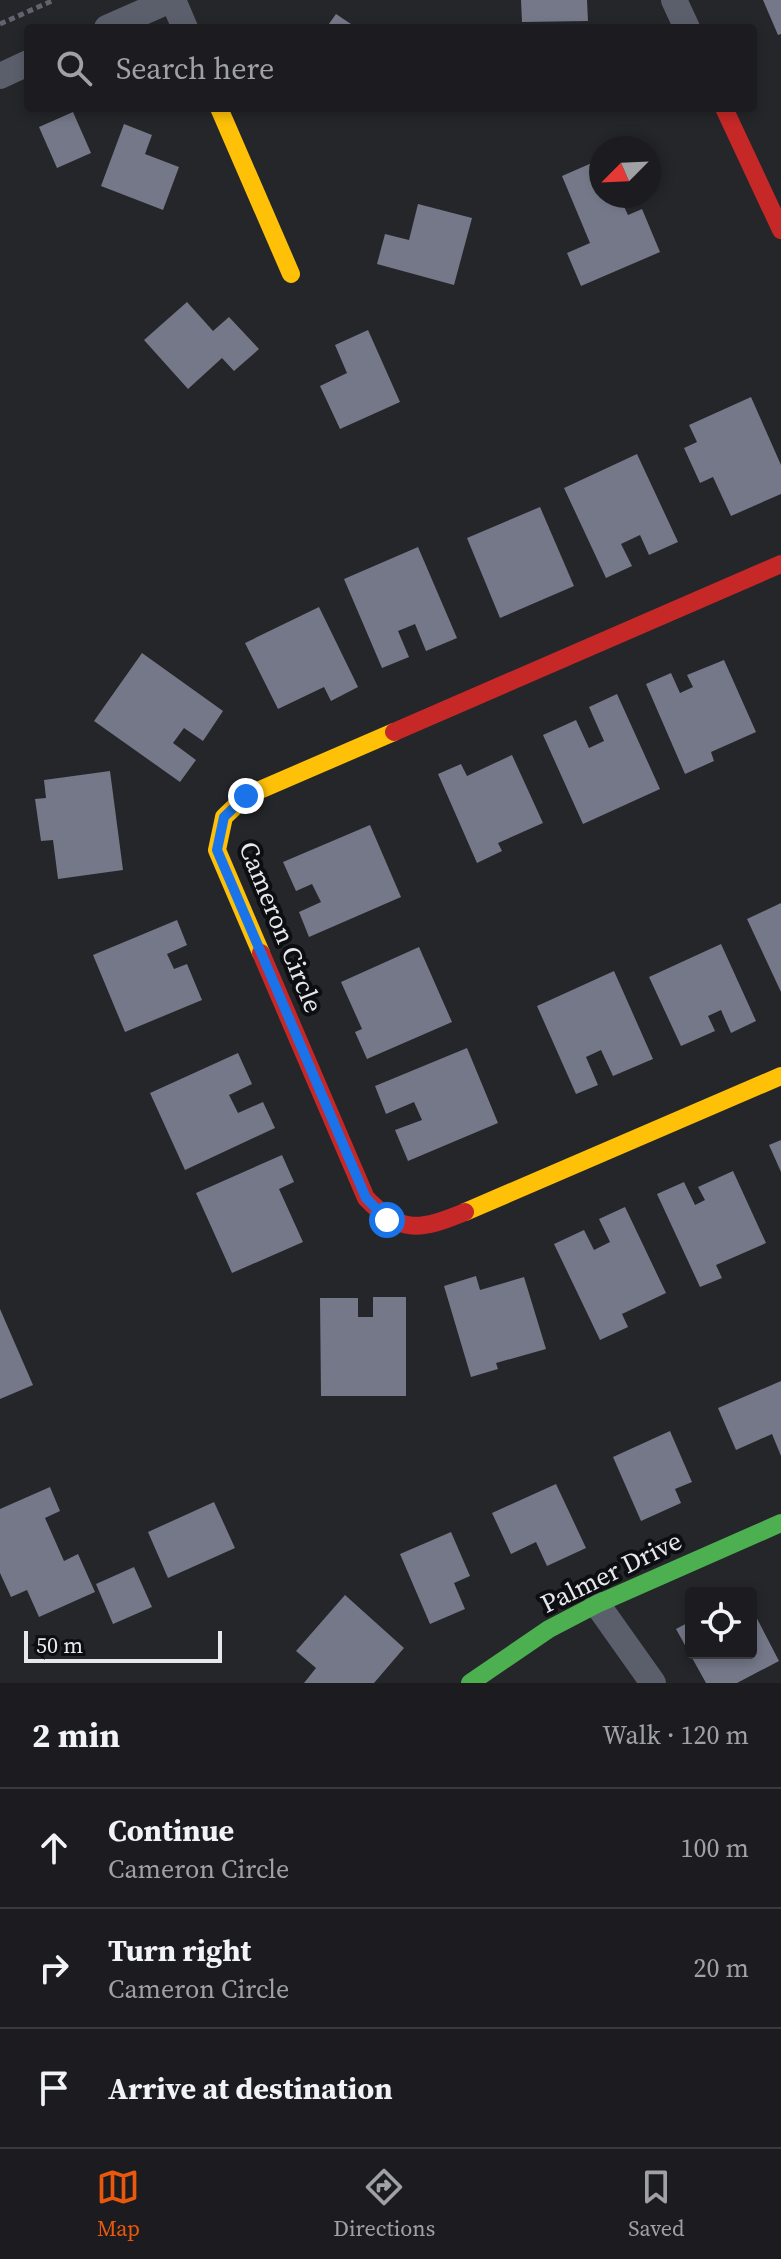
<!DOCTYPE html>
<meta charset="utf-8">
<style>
body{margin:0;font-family:"Source Serif 4",serif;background:#252529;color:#f1f3f6}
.controls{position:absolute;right:24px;bottom:24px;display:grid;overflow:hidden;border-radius:8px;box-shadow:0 4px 12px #0003}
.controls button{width:72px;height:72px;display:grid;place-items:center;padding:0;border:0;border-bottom:2px solid #3a3a3e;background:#1c1c20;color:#f1f3f6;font:40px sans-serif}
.compass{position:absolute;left:589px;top:136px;width:72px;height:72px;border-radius:50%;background:#1c1c20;box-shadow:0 4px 12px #0003;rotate:246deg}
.scale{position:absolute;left:24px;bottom:20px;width:198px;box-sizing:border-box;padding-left:8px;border:4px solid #e6e8ed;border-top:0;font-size:22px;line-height:28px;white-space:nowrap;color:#e6e8ed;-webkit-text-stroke:6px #0d0e12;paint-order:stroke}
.stop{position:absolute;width:24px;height:24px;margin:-18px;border:6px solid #1a73e8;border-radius:50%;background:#fff}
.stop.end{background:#1a73e8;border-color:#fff;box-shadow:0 2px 8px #0008}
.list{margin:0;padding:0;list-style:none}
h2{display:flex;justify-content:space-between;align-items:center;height:104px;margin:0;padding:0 32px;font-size:34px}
h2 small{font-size:26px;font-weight:400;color:#a0a1a5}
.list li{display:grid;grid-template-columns:52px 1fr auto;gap:24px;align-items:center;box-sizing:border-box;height:120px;padding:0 32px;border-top:2px solid #3a3a3e}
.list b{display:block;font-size:30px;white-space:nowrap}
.list p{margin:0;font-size:26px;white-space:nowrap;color:#a0a1a5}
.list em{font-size:26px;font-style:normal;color:#a0a1a5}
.icon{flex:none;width:44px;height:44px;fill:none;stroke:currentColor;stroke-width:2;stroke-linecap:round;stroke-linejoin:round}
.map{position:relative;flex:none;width:781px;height:1683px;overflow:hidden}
.search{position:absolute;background:#1c1c20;box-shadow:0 4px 12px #0003;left:24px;right:24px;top:24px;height:88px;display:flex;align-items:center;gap:20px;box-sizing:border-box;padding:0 28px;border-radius:8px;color:#a0a1a5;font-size:30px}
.sheet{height:464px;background:#1c1c20}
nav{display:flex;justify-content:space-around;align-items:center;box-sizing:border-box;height:112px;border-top:2px solid #3a3a3e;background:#1c1c20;font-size:22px;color:#a0a1a5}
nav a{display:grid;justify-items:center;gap:4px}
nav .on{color:#ea580c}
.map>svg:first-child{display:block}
</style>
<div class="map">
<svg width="781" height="1683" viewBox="0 0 781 1683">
<rect width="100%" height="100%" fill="#25262a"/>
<g fill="#747888">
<path d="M521 0H587L588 21 522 22Z"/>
<path d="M763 0H781V34L778 35Z"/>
<path d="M336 14 357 28H326Z"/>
<path d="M73 112 91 153 57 168 39 127Z"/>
<path d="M124 124 152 135 145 154 179 167 163 210 101 186Z"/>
<path d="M601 159V196H619L628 215 642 209 660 252 581 286 567 253 590 243 562 176Z"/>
<path d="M418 204 472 218 454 285 377 264 385 234 409 240Z"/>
<path d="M187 302 213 331 229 317 259 349 234 371 222 358 188 389 144 340Z"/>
<path d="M368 330 400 402 340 429 320 386 347 373 335 345Z"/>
<path d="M751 397 781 465V494L731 516 713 477 700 483 684 448 697 442 689 425Z"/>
<path d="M637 454 678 542 649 555 640 535 621 544 632 566 606 578 564 488Z"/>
<path d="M540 507 574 586 500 618 467 538Z"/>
<path d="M418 547 457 638 426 651 415 624 398 631 409 657 382 668 344 579Z"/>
<path d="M319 607 358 687 331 701 324 687 278 709 245 643Z"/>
<path d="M142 653 223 711 203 741 184 728 173 743 196 760 180 782 94 721Z"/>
<path d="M724 660 756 732 711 752 714 761 685 774 646 684 671 673 680 693 693 687 687 675Z"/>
<path d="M617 694 660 789 583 824 543 735 576 720 589 748 604 741 589 707Z"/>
<path d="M512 755 543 823 498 843 502 851 477 863 438 774 461 764 467 776Z"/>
<path d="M110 771 123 870 58 879 53 840 41 841 35 799 46 798 44 780Z"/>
<path d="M370 825 401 897 309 937 299 912 321 902 312 884 296 891 283 862Z"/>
<path d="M781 903V992L747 919Z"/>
<path d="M177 920 187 945 167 954 174 969 187 964 202 1000 125 1032 93 955Z"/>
<path d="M721 944 756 1021 731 1033 721 1010 708 1016 715 1031 681 1046 649 977Z"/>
<path d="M419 947 452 1022 367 1059 355 1032 362 1029 341 982Z"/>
<path d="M614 971 653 1059 613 1076 601 1050 586 1057 598 1085 576 1094 537 1006Z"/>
<path d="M467 1048 498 1123 408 1161 395 1130 422 1120 414 1102 386 1114 375 1086Z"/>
<path d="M238 1053 252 1084 229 1095 238 1113 263 1102 275 1128 185 1170 150 1093Z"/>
<path d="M781 1140V1172L769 1145Z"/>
<path d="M282 1155 294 1182 279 1189 303 1242 232 1273 196 1193Z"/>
<path d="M733 1171 766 1243 716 1265 722 1278 700 1287 657 1194 684 1182 695 1205 705 1200 698 1187Z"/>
<path d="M625 1207 666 1293 622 1314 628 1327 600 1340 554 1244 584 1230 594 1250 610 1242 599 1219Z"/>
<path d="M476 1276 480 1290 524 1277 546 1349 496 1363 498 1369 471 1377 444 1286Z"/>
<path d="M373 1297H406V1396H321L320 1298H358V1317H373Z"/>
<path d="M0 1309 33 1385 0 1399Z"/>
<path d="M781 1381V1456L772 1434 736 1450 718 1408Z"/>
<path d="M670 1431 692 1482 675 1489 681 1503 641 1521 613 1457Z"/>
<path d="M556 1484 586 1548 547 1566 536 1542 511 1554 492 1513Z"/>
<path d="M50 1487 60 1511 45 1518 64 1561 78 1554 95 1592 39 1617 27 1590 11 1597 0 1573V1509Z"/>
<path d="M214 1502 235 1548 168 1578 148 1532Z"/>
<path d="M451 1532 470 1576 454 1583 465 1609 430 1624 400 1554Z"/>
<path d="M134 1567 152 1607 113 1624 96 1584Z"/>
<path d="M345 1595 404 1648 374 1683H304L316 1668 296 1651Z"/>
<path d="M751 1607 779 1661 737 1683H706L676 1629 691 1621V1653H751Z"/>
</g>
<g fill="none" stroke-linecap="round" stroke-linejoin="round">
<path stroke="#61646e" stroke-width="5" stroke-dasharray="6 4" stroke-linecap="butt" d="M0 24 54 0"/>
<g stroke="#5b5f6c" stroke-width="26">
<path d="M173 0 185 28"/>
<path d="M674 0 687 28"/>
<path d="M107 28 170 0"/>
<path d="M0 76 28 63"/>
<path d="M597 1604 653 1683"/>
</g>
<path stroke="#4caf50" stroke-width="18" d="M470 1683 549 1629 597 1604 781 1523"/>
<g stroke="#ffc107" stroke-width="18">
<path d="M219 108 291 274"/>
<path d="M261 953 217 850 224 817 246 796 394 732"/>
<path d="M465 1212 781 1076"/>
</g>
<g stroke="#c62828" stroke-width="18">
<path d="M724 108 781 230"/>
<path d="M394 732 781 564"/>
<path d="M261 953 366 1198C401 1235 421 1230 465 1212"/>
</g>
</g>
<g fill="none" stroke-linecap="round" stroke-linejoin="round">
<path stroke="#1a73e8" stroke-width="10" d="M246 796 224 817 217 850 366 1198 387 1220"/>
</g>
<g text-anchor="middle" stroke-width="8" stroke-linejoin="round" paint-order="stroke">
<g font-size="26" fill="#e6e8ed" stroke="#0d0e12">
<text transform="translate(281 927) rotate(68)" y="9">Cameron Circle</text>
<text transform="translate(611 1572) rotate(-26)" y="9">Palmer Drive</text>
</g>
</g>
</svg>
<div class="controls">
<button><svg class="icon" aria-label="locate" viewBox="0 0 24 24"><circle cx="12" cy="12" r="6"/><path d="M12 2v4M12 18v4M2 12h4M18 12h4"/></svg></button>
</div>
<svg class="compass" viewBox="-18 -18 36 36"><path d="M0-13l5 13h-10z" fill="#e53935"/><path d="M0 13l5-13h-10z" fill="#a0a1a5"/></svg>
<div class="scale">50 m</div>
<div class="stop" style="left:387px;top:1220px"></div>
<div class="stop end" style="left:246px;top:796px"></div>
<div class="search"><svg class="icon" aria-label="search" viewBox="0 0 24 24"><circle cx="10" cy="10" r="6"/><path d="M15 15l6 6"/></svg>Search here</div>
</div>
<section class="sheet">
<h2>2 min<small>Walk · 120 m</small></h2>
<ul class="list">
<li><svg class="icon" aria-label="ahead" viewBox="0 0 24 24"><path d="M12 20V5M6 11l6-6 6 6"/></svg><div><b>Continue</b><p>Cameron Circle</p></div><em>100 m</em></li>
<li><svg class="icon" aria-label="right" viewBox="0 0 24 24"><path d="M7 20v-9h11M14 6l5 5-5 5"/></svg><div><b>Turn right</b><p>Cameron Circle</p></div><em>20 m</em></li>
<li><svg class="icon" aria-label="arrive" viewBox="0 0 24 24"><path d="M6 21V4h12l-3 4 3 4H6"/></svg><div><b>Arrive at destination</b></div></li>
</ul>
</section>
<nav>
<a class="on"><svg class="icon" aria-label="map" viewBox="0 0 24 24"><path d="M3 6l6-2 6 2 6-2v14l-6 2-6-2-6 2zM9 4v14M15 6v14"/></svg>Map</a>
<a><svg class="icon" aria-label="directions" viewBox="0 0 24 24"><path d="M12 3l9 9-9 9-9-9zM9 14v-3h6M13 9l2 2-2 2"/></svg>Directions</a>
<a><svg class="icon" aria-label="saved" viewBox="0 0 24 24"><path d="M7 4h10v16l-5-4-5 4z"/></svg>Saved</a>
</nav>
